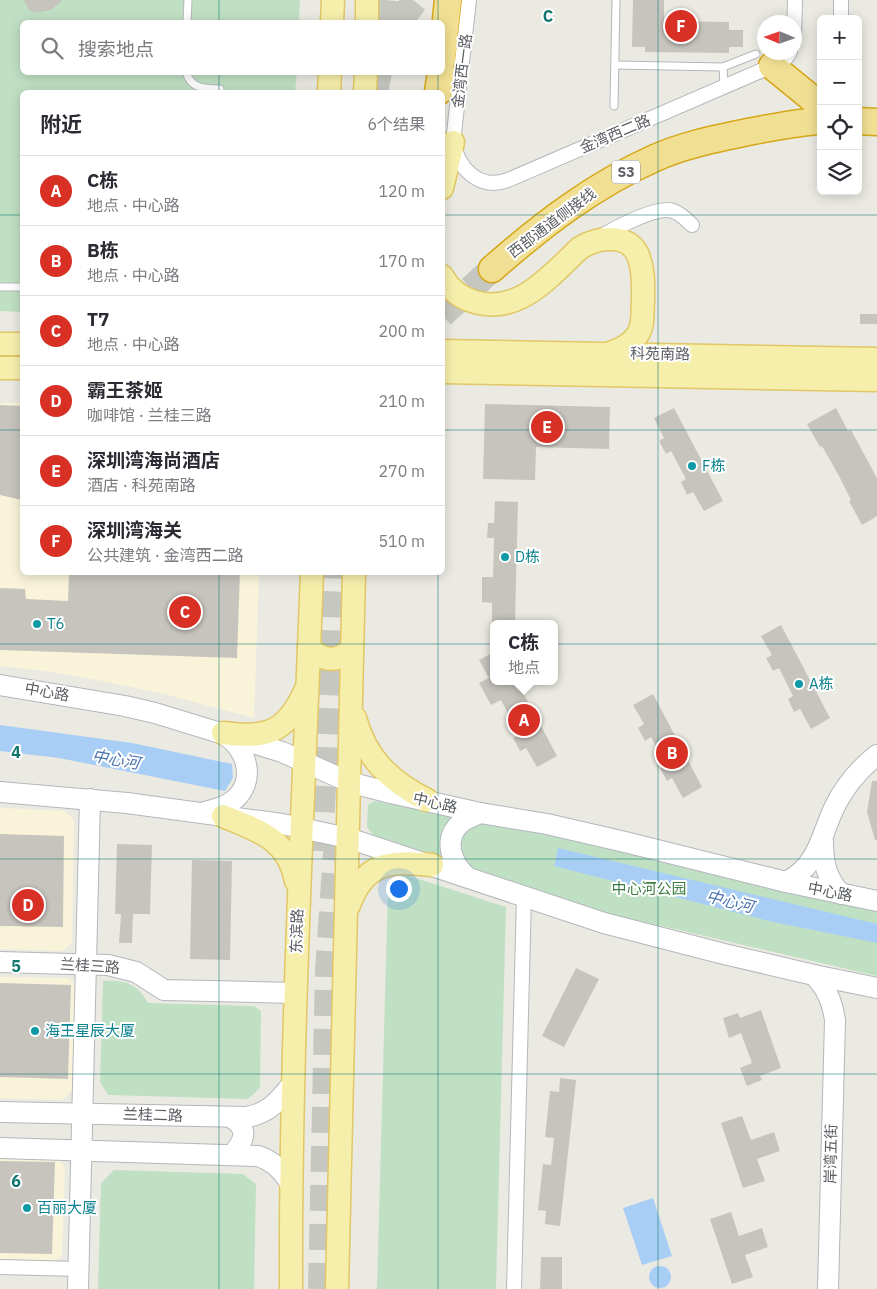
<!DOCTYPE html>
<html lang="zh">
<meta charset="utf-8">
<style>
body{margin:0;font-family:"IBM Plex Sans","Noto Sans SC",sans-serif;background:#f7f7f7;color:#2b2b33}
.controls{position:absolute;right:15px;top:15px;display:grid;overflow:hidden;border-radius:8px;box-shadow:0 2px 12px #0003}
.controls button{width:45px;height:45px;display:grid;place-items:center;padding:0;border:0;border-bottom:1px solid #e1e1e2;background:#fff;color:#2b2b33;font:25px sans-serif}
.compass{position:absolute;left:757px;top:15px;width:45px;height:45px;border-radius:50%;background:#fff;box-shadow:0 2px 12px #0003;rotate:272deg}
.you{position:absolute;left:398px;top:888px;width:18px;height:18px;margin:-12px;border:4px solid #fff;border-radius:50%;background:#1a73e8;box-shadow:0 0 0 8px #1a73e833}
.badge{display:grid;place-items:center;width:32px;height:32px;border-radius:50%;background:#d93025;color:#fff;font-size:16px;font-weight:700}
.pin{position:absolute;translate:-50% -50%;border:2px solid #fff;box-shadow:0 1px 5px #0006}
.popup{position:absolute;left:490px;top:620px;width:68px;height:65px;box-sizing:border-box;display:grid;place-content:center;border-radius:8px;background:#fff;filter:drop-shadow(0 1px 4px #0005);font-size:16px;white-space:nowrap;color:#7c7c81}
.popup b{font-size:19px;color:#2b2b33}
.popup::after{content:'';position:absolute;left:50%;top:100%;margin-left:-10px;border:10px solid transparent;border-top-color:#fff}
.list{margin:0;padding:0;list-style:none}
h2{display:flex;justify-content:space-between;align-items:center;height:65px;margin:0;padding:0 20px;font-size:21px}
h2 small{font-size:16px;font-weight:400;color:#7c7c81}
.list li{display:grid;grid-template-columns:32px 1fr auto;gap:15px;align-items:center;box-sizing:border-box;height:70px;padding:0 20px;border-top:1px solid #e1e1e2}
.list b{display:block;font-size:19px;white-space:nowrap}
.list p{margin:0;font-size:16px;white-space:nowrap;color:#7c7c81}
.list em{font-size:16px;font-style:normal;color:#7c7c81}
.icon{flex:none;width:28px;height:28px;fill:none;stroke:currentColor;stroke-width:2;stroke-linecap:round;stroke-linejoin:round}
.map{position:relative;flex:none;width:877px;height:1289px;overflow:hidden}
.search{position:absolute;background:#fff;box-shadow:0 2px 12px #0003;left:20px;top:20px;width:425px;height:55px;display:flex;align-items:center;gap:12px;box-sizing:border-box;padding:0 18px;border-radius:8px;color:#7c7c81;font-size:19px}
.panel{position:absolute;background:#fff;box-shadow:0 2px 12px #0003;left:20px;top:90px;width:425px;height:485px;border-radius:8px}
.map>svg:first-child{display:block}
</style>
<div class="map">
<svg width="877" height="1289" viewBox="0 0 877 1289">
<rect width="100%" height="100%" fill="#ebeae2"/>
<g fill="#f9f4d9">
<path d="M0 403H22V572L259 573 254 718 164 694 108 682 45 671 0 666Z"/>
<path d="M0 808 65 811 74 820 72 943 62 951 0 949Z"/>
<path d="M0 977 68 978 75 984 72 1091 62 1100 0 1098Z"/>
<path d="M0 1159 60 1160 65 1168 62 1255 55 1261 0 1260Z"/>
</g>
<g fill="#c0e0c3">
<path d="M0 0H300L299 22H22V72H297L295 92H22V312L0 311Z"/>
<path d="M374 801 555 835 877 909V976L610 914 373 835 367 827 368 805Z"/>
<path d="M403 874 506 907 496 1289H377L388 888Z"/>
<path d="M103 981C126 980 136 983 148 1003L254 1006 261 1011 260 1088 248 1099 108 1095 100 1082Z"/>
<path d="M114 1170 243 1174 256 1184 254 1289H98L101 1183Z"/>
</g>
<g fill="#a8cef5">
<path d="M0 725 132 743 232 764 233 778 225 791 59 758 0 751Z"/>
<path d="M558 848 877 924V943L769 921 554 866Z"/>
<path d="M653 1198 672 1256 642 1265 623 1208Z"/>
<circle cx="660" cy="1277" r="11"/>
</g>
<g fill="#c7c4be">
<path d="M23 0H63L51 10 34 13 29 10Z"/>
<path d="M633 0H664V21L729 22V30H743V47H729V53L645 52V47H632Z"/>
<rect x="860" y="314" width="17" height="10"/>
<path d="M485 404 610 407 609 449 536 447 535 480 483 479Z"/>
<path d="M0 405 22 406V500L0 495Z"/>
<path d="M674 408 723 501 704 511 693 492 687 495 681 482 686 479 671 451 666 454 659 441 664 438 654 418Z"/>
<path d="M836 408 848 431 851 430 877 478V516L862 525 849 501 851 500 839 476 822 446 820 447 807 424Z"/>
<path d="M495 501 518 502 515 623H492V603L482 602V577H493L494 538H487L488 523H494Z"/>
<path d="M69 572H240L237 658 0 650V588L25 589 26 599 68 601Z"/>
<path d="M781 625 830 718 811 729 800 709 794 712 788 699 793 696 779 668 773 671 766 658 772 655 761 636Z"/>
<path d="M494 652V681H517L557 756 537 767 526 748 520 751 513 738 519 735 501 700 491 705 479 683 489 678 479 660Z"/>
<path d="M653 694 702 787 683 798 672 778 667 781 660 768 666 765 651 737 645 741 638 728 644 724 633 705Z"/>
<path d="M872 781H877V840H875L867 812Z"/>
<path d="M0 834 64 836 63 927 0 926Z"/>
<path d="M117 844 152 845 150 914H133L132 943H119L121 914H115Z"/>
<path d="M192 860 232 861 230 960 190 959Z"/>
<path d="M576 968 599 979 564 1047 542 1036Z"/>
<path d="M0 983 71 985 68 1079 0 1077Z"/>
<path d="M761 1010 781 1068 760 1076 762 1080 747 1086 740 1068 752 1063 741 1033 729 1038 723 1018 738 1013 740 1018Z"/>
<path d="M560 1078 576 1080 560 1226 545 1224 546 1211 538 1210 543 1164 551 1165 554 1138 545 1137 550 1091 559 1092Z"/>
<path d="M742 1116 751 1140 774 1132 780 1151 757 1159 765 1181 743 1188 721 1123Z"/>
<path d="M0 1161 55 1162 52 1254 0 1253Z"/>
<path d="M731 1212 739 1236 762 1228 768 1247 745 1255 753 1277 732 1284 710 1219Z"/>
<path d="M541 1257H562V1289H540Z"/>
</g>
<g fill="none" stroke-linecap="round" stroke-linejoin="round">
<g stroke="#c7c7c2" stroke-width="26" stroke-dasharray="26 13" stroke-linecap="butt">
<path d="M383 22 385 0"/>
<path d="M399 22 416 0"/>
<path d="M375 92 379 72"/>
<path d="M442 315 492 269"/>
<path d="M320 851 333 572"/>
<path d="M321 1289 328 971 338 823"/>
</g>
<g stroke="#b4b7bb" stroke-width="9">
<g id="lane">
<path d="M187 22 188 0"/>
<path d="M615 65 723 67 756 54"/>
<path d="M723 67 724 87"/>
<path d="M186 72C191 89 205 89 220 89"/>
<path d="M614 106 616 0"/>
<path d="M0 287H22"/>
</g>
</g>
<g stroke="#b4b7bb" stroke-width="16">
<g id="street">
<path d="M469 0 453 142C458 168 479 191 508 180L772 66 786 58 790 52"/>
<path d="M841 19V0"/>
<path d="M794 35 795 0"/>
<path d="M600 237C614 229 657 205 673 211 680 213 687 220 692 225"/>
<path d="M0 1267 79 1269"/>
<path d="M514 1289 524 896"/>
</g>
</g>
<g stroke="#b3b6bb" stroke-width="22">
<g id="secondary">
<path d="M0 685 125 706 155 713 282 752 338 777 360 785 391 793 480 813 547 824 625 842 786 882 877 901"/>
<path d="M0 792 127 803 282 824 348 838 604 923 724 954 814 975 877 988"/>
<path d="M205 812C213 810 221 808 228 804 257 787 250 751 225 735"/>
<path d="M823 841C823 862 826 878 841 894"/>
<path d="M467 877C451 863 442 838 462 822 467 818 474 816 480 813"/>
<path d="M786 882C819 865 820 837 835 806 845 786 859 769 877 755"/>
<path d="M0 962 108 965 136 972 164 990 295 993"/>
<path d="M814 975C827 989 832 1001 835 1020L828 1289"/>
<path d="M0 1112 246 1117C269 1114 279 1100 293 1083"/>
<path d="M0 1148 258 1156C273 1161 283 1170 291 1185"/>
<path d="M232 1155C244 1141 250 1130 232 1118"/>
<path d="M78 1289 90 799"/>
</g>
</g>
<g stroke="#e1c765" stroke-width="25">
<g id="primary">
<path d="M332 22 333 0"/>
<path d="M367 22V0"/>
<path d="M329 92 330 72"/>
<path d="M365 92 366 72"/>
<path d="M442 188 453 142"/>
<path d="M442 276C449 289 461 298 475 302 519 315 551 275 580 248 598 237 631 232 639 258 644 272 643 286 643 300 642 311 644 325 638 334 631 345 621 349 610 353"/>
<path d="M0 344H22"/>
<path d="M442 351 877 359"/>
<path d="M0 368H22"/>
<path d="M442 372 877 380"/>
<path d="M309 647C322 662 339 663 352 648"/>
<path d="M355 718C366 759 391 782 427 800"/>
<path d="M223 733C268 739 287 732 306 689"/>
<path d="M223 816C258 831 288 838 296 881"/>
<path d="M349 905C365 861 391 861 432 865"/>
<path d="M291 1289C290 1050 303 811 312 572"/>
<path d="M337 1289 354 572"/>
</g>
</g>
<g stroke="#d5a718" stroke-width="29">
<g id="highway">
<path d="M442 59 448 0"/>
<path d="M772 66 821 106"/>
<path d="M438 92 441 72"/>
<path d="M858 121 877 122"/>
<path d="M492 269C542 225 594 185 655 158 686 144 720 138 753 131 776 127 798 122 821 121"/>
</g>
</g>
<use href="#lane" stroke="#fff" stroke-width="7"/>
<use href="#street" stroke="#fff" stroke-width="14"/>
<use href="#secondary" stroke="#fff" stroke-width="20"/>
<use href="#primary" stroke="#f6efac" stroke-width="22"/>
<use href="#highway" stroke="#f1e093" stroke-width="26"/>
</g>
<path fill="none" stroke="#0f766e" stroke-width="1" stroke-opacity="0.55" d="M219 0V22M438 0V22M658 0V1289M219 72V92M438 72V92M0 215H22M442 215H877M0 430H22M442 430H877M219 572V1289M438 572V1289M0 644H877M0 859H877M0 1074H877"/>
<g fill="#0f9aa8" stroke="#fff" stroke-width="2">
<circle cx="692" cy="466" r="5"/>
<circle cx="505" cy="557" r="5"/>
<circle cx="37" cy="624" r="5"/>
<circle cx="799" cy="684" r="5"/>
<circle cx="35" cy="1031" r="5"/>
<circle cx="27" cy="1208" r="5"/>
</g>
<g text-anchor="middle" stroke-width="4" stroke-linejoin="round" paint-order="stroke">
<rect fill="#fff" stroke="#8c8e90" stroke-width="1" x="612" y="160.5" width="28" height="23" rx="4"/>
<g font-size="14" font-weight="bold" fill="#5a5d61">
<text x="626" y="177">S3</text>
</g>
<g font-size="15" fill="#5a5d61" stroke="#fff">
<text transform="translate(462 71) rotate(-83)" y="5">金湾西一路</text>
<text transform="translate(615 134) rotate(-23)" y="5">金湾西二路</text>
<text transform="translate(552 223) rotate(-37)" y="5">西部通道侧接线</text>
<text transform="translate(660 354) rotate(1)" y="5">科苑南路</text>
<text transform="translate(47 692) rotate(10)" y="5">中心路</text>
<text transform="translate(435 803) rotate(13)" y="5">中心路</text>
<text transform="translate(830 892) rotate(11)" y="5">中心路</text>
<text transform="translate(297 931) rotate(-88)" y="5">东滨路</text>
<text transform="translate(90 966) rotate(4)" y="5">兰桂三路</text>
<text transform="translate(153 1115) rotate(2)" y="5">兰桂二路</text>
<text transform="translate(831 1154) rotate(-89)" y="5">岸湾五街</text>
</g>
<g font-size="15" fill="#0d838f" stroke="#fff" text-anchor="start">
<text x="702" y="471">F栋</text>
<text x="515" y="562">D栋</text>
<text x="47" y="629">T6</text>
<text x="809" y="689">A栋</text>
<text x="45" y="1036">海王星辰大厦</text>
<text x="37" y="1213">百丽大厦</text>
</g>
<g font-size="15" fill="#3d7d44" stroke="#fff">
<text x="649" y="894">中心河公园</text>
</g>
<g font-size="16" font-style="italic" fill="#4b74ad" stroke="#fff">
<text transform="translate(116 759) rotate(10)" y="6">中心河</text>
<text transform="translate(730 901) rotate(14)" y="6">中心河</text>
</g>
</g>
<g font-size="16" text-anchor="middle" font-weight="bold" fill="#0f766e" stroke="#fff" stroke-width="4" stroke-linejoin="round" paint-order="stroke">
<text x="548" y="22">C</text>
<text x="16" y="758">4</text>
<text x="16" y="972">5</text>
<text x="16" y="1187">6</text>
</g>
</svg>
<div class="controls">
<button>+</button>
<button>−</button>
<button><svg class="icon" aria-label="locate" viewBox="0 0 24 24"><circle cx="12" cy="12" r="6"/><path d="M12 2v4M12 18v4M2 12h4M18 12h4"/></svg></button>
<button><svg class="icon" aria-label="layers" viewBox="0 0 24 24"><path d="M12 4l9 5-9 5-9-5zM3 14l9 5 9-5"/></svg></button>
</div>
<svg class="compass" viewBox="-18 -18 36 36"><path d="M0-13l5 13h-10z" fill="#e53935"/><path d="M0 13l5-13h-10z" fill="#7c7c81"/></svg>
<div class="you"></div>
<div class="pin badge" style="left:524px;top:720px">A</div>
<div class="popup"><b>C栋</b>地点</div>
<div class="pin badge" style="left:672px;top:753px">B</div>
<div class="pin badge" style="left:185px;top:612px">C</div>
<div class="pin badge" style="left:28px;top:905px">D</div>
<div class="pin badge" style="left:547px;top:427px">E</div>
<div class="pin badge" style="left:681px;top:26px">F</div>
<div class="search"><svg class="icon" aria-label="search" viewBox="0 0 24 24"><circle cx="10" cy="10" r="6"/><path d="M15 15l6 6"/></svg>搜索地点</div>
<section class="panel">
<h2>附近<small>6个结果</small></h2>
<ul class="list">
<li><span class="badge">A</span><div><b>C栋</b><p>地点 · 中心路</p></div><em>120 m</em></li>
<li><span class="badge">B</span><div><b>B栋</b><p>地点 · 中心路</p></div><em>170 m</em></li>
<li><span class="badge">C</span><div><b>T7</b><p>地点 · 中心路</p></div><em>200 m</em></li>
<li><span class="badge">D</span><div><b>霸王茶姬</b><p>咖啡馆 · 兰桂三路</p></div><em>210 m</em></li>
<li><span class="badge">E</span><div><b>深圳湾海尚酒店</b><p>酒店 · 科苑南路</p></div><em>270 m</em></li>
<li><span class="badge">F</span><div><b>深圳湾海关</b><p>公共建筑 · 金湾西二路</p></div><em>510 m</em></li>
</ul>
</section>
</div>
